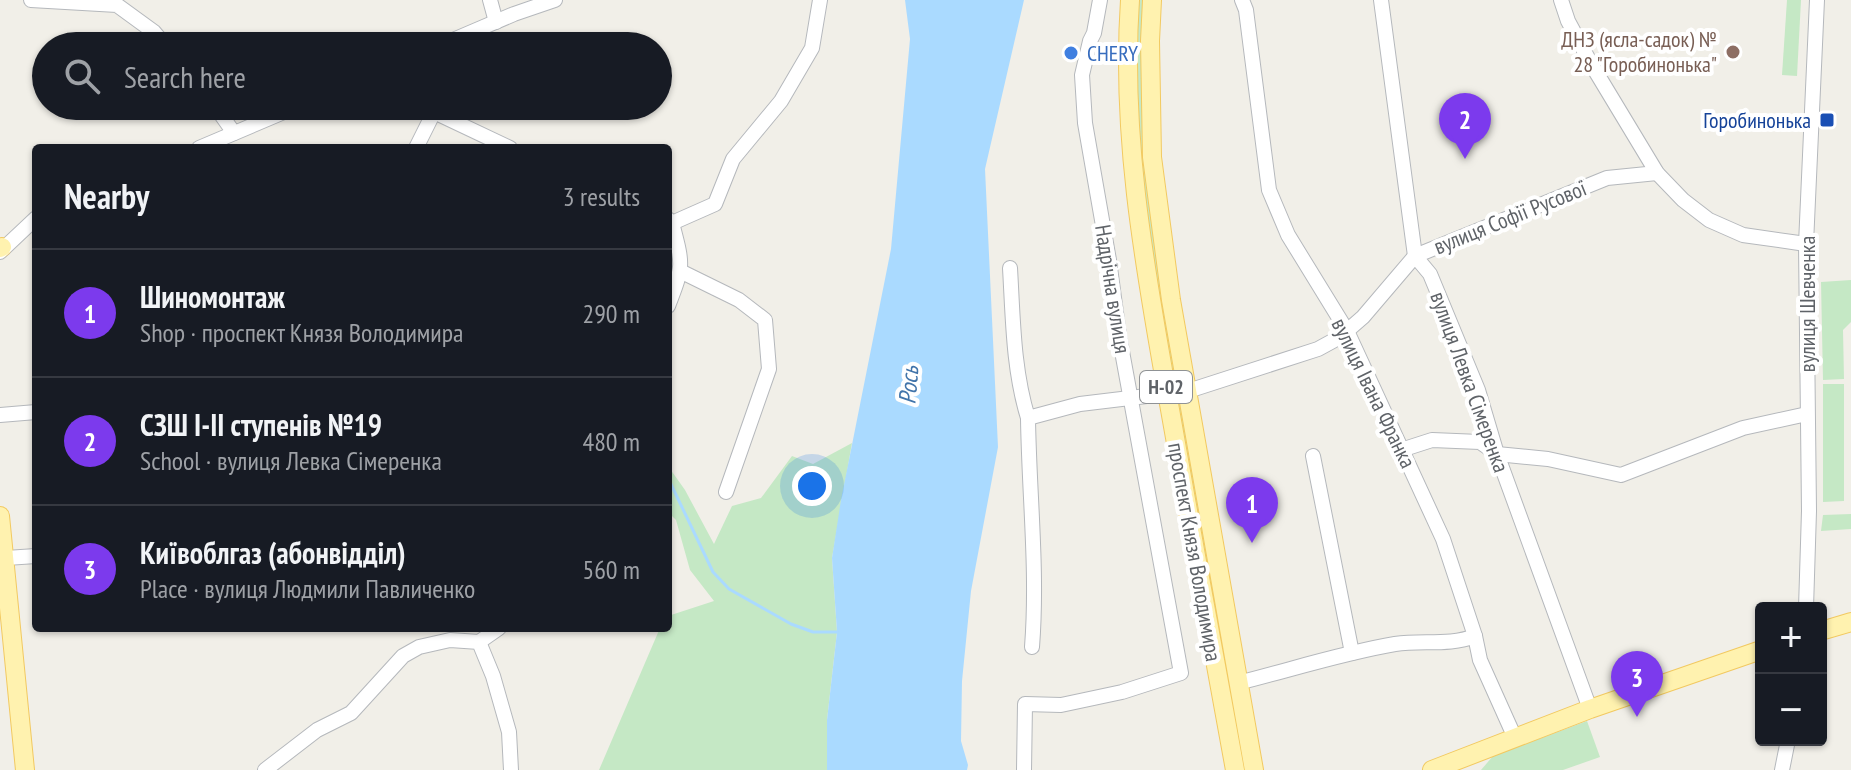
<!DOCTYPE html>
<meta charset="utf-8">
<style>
body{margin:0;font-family:"PT Sans Narrow",sans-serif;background:#242831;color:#f1f3f6}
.controls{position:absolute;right:24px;bottom:24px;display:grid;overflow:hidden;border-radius:8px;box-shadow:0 2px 6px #0004}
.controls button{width:72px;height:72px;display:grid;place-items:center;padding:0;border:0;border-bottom:2px solid #363941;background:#171b24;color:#f1f3f6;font:40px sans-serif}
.you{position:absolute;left:812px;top:486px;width:28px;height:28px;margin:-20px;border:6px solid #fff;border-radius:50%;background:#1a73e8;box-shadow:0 0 0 12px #1a73e833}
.badge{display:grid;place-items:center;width:52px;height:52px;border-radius:50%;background:#7c3aed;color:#fff;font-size:26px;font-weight:700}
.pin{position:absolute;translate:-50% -66px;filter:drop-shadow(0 2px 4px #0008)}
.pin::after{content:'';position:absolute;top:42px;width:28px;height:24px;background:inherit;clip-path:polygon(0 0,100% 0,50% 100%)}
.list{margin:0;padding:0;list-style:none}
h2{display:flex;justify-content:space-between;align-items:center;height:104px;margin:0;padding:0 32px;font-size:34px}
h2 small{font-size:26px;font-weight:400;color:#9ea1a6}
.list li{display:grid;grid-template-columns:52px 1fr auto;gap:24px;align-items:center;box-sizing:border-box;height:128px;padding:0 32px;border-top:2px solid #363941}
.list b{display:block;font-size:30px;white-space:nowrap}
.list p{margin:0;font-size:26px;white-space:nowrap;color:#9ea1a6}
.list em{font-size:26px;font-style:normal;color:#9ea1a6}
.icon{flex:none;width:44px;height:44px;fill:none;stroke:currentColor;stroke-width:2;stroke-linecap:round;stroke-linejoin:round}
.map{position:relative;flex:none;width:1851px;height:770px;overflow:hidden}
.search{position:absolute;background:#171b24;box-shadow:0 2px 6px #0004;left:32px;top:32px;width:640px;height:88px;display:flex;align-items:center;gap:20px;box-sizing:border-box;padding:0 28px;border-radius:44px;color:#9ea1a6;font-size:30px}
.panel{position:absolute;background:#171b24;box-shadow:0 2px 6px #0004;left:32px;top:144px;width:640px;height:488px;border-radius:8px}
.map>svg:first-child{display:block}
</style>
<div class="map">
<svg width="1851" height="770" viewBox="0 0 1851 770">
<rect width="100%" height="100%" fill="#f1efe8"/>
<g fill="#c5e8c5">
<path d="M1138 0H1145L1179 385 1172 386C1152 258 1128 131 1138 0Z"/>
<path d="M1787 0H1801L1797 76 1782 75Z"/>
<path d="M1851 280V322L1843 330 1844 379 1823 380 1821 282Z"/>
<path d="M1823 384H1844V501L1823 502Z"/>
<path d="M1174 401H1182L1246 770H1242Z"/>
<path d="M852 443 832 558 837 632 827 720V770H599L660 628H668V616L714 601 690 570 676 520 668 512V466L685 490 714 544 732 506 761 498 792 456 813 464Z"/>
<path d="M1851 514V529L1821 531 1823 515Z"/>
<path d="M1587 721 1600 757 1563 770H1481L1493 756Z"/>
</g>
<path fill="#aadaff" d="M905 0H1024L985 169 998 447 971 591 962 681 961 741 968 765 967 770H827V720L837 632 832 558 841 500 891 249 910 39Z"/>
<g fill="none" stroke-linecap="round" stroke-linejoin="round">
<path stroke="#aadaff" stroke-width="3" d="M668 478 713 572 729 589 791 624 813 632H837"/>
<g stroke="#b5b8bc" stroke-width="16">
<g id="minor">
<path d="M31 0 117 5 154 32 166 46"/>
<path d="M490 0 496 22"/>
<path d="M1242 0 1246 10 1269 190 1288 235 1347 331 1443 539 1475 636 1480 660 1515 738"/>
<path d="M1381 0 1415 256 1430 274 1478 390 1497 454 1590 709"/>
<path d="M1561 0 1568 21 1590 62 1657 173 1683 200 1709 220 1743 235 1806 244"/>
<path d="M439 46 514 14 555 0"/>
<path d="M215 106 234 133"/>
<path d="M434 112 510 148"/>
<path d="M199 148 298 106"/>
<path d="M416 148 434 112 431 106"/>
<path d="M668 219 672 223 715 204 733 159 781 101 812 48 820 0"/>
<path d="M0 252 36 218"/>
<path d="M1010 268C1013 318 1013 369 1028 418"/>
<path d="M682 272 739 300 765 320 769 369 726 492"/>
<path d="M668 306C684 265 683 265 672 223"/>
<path d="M0 415 36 412"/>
<path d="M1401 450 1432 440 1480 442 1497 454 1548 459 1621 475 1743 428 1807 414"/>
<path d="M1313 456 1352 653"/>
<path d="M6 558 36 556"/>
<path d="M1806 608 1809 511 1806 244 1817 0"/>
<path d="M479 642 499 628"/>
<path d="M1032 647C1038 571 1029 494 1028 418L1080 404 1188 391 1318 349 1340 337 1363 317 1415 256 1607 178 1657 173"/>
<path d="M1238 683C1290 670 1342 653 1395 644 1423 640 1449 646 1475 636"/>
<path d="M265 770 317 730 351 713 403 656 419 647 450 640 479 642 493 676 509 732 511 770"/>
<path d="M1024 770 1025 704 1061 705 1122 692 1181 673 1119 335 1109 260 1085 123 1082 75 1090 41 1094 33 1100 0"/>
<path d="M1782 770 1788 740"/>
</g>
</g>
<g stroke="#f2c960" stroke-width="20">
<g id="major">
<path d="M1130 0C1121 131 1143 258 1166 387 1188 515 1212 642 1235 770"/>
<path d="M1152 0 1150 41 1152 157 1171 300 1254 770"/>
<path d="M0 248 2 247"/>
<path d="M0 516 25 770"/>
<path d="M1821 631 1851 622"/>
<path d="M1432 770 1590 709 1761 650"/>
</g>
</g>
<use href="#minor" stroke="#fff" stroke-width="14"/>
<use href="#major" stroke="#fff2af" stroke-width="18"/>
</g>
<circle fill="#8d6e63" stroke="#fff" stroke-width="3" cx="1733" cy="52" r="8"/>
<circle fill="#3f7fe0" stroke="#fff" stroke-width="3" cx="1071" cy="53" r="8"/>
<rect fill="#1a4fb4" stroke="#fff" stroke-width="3" x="1819" y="112" width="16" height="16" rx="4"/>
<g text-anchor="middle" stroke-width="8" stroke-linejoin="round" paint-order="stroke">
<rect fill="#fff" stroke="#8f9295" stroke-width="2" x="1140" y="371" width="52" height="32" rx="6"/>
<g font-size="20" font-weight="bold" fill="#5f6368">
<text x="1166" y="394">Н-02</text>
</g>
<g font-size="22" fill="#785e54" stroke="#fff" text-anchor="end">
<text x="1717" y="47">ДНЗ (ясла-садок) №<tspan x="1717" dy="25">28 "Горобинонька"</tspan></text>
</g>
<g font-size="22" fill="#366cbe" stroke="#fff" text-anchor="start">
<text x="1087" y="61">CHERY</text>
</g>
<g font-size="22" fill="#164399" stroke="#fff" text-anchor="end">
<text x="1811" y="128">Горобинонька</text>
</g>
<g font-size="22" fill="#5f6368" stroke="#fff">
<text transform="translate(1510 217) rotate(-22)" y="8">вулиця Софії Русової</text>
<text transform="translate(1113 289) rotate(81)" y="8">Надрічна вулиця</text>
<text transform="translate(1807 304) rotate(-90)" y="8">вулиця Шевченка</text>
<text transform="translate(1470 382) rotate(70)" y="8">вулиця Левка Сімеренка</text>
<text transform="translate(1374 393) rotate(64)" y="8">вулиця Івана Франка</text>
<text transform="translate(1195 552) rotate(80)" y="8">проспект Князя Володимира</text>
</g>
<g font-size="24" font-style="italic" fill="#4174aa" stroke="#fff">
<text transform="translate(909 385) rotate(-85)" y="8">Рось</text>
</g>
</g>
</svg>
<div class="controls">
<button>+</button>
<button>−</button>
</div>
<div class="you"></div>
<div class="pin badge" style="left:1252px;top:543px">1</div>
<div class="pin badge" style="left:1465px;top:159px">2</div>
<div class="pin badge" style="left:1637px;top:717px">3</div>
<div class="search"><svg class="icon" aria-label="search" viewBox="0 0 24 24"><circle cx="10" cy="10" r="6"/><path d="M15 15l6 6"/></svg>Search here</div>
<section class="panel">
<h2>Nearby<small>3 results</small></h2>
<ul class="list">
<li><span class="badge">1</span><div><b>Шиномонтаж</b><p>Shop · проспект Князя Володимира</p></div><em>290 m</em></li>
<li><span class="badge">2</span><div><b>СЗШ I-II ступенів №19</b><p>School · вулиця Левка Сімеренка</p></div><em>480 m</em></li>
<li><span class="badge">3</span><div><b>Київоблгаз (абонвідділ)</b><p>Place · вулиця Людмили Павличенко</p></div><em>560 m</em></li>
</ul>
</section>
</div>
